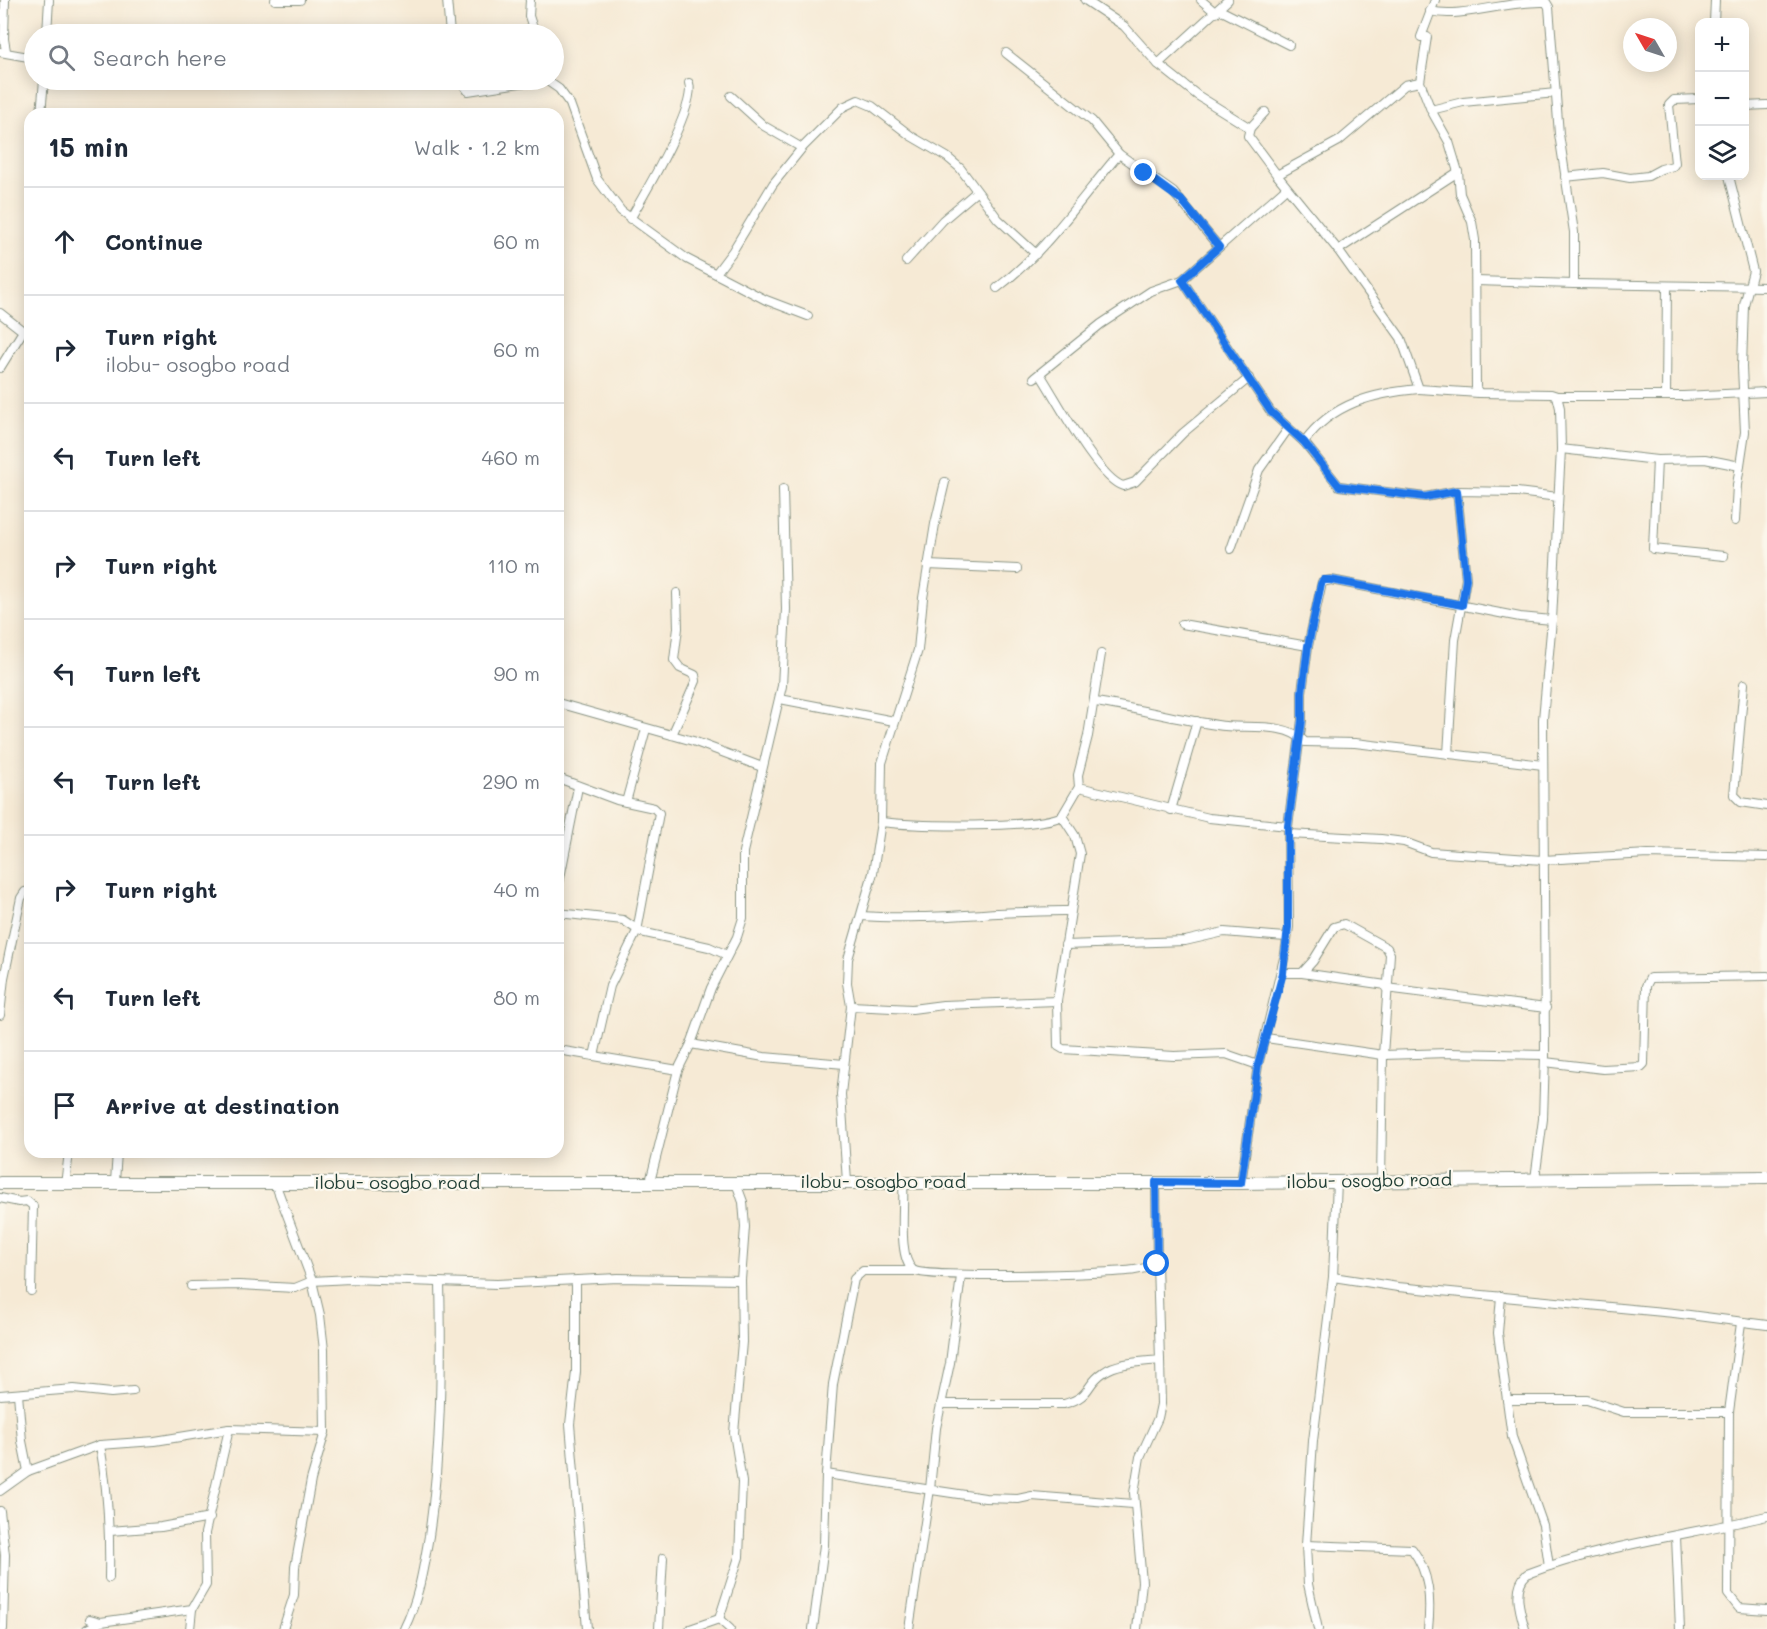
<!DOCTYPE html>
<meta charset="utf-8">
<style>
body{margin:0;font-family:Mali,sans-serif;background:#f2f2f3;color:#1f2937}
.controls{position:absolute;right:18px;top:18px;display:grid;overflow:hidden;border-radius:12px;box-shadow:0 3px 15px #0003}
.controls button{width:54px;height:54px;display:grid;place-items:center;padding:0;border:0;border-bottom:2px solid #e0e1e3;background:#fff;color:#1f2937;font:30px sans-serif}
.compass{position:absolute;left:1623px;top:18px;width:54px;height:54px;border-radius:50%;background:#fff;box-shadow:0 3px 15px #0003;rotate:309deg}
.stop{position:absolute;width:18px;height:18px;margin:-14px;border:4px solid #1a73e8;border-radius:50%;background:#fff}
.stop.end{background:#1a73e8;border-color:#fff;box-shadow:0 2px 6px #0008}
.list{margin:0;padding:0;list-style:none}
h2{display:flex;justify-content:space-between;align-items:center;height:78px;margin:0;padding:0 24px;font-size:26px}
h2 small{font-size:20px;font-weight:400;color:#747a83}
.list li{display:grid;grid-template-columns:39px 1fr auto;gap:18px;align-items:center;box-sizing:border-box;height:108px;padding:0 24px;border-top:2px solid #e0e1e3}
.list b{display:block;font-size:22px;white-space:nowrap}
.list p{margin:0;font-size:20px;white-space:nowrap;color:#747a83}
.list em{font-size:20px;font-style:normal;color:#747a83}
.icon{flex:none;width:33px;height:33px;fill:none;stroke:currentColor;stroke-width:2;stroke-linecap:round;stroke-linejoin:round}
.map{position:relative;flex:none;width:1767px;height:1629px;overflow:hidden}
.search{position:absolute;background:#fff;box-shadow:0 3px 15px #0003;left:24px;top:24px;width:540px;height:66px;display:flex;align-items:center;gap:15px;box-sizing:border-box;padding:0 21px;border-radius:33px;color:#747a83;font-size:22px}
.panel{position:absolute;background:#fff;box-shadow:0 3px 15px #0003;left:24px;top:108px;width:540px;height:1050px;border-radius:18px}
.map>svg:first-child{display:block}
</style>
<div class="map">
<svg width="1767" height="1629" viewBox="0 0 1767 1629">
<rect width="100%" height="100%" fill="#fbf7ec"/>
<filter id="ink" filterUnits="userSpaceOnUse"><feTurbulence type="fractalNoise" baseFrequency=".0167" numOctaves="2"/><feDisplacementMap in="SourceGraphic" scale="12" xChannelSelector="R" yChannelSelector="G"/><feConvolveMatrix kernelMatrix="1 2 1 2 8 2 1 2 1" color-interpolation-filters="sRGB"/></filter>
<filter id="wash" filterUnits="userSpaceOnUse"><feTurbulence type="fractalNoise" baseFrequency=".008" numOctaves="4" result="noise"/><feDisplacementMap in="SourceGraphic" scale="24" xChannelSelector="R" yChannelSelector="G"/><feGaussianBlur stdDeviation="1.35" result="paint"/><feColorMatrix in="noise" values="0 0 0 0 0 0 0 0 0 0 0 0 0 0 0 0 0 1.4 0 .05"/><feComposite in="paint" operator="in"/></filter>
<g filter="url(#wash)">
<rect width="100%" height="100%" fill="#f6ead5"/>
</g>
<g filter="url(#ink)">
<g fill="none" stroke-linecap="round" stroke-linejoin="round">
<g stroke="#8a9484" stroke-width="10">
<g id="street">
<path d="M5 0 4 39 6 51"/>
<path d="M275 0H300"/>
<path d="M447 0 450 34"/>
<path d="M530 0 529 16 535 34"/>
<path d="M1085 0 1124 26 1158 64"/>
<path d="M1201 0 1216 13"/>
<path d="M1228 0 1158 64 1197 95 1250 128"/>
<path d="M1435 0 1421 37H1427L1420 82 1431 110 1449 142 1458 172 1460 194 1472 222 1475 240 1476 388 1479 393 1551 394 1557 396 1560 408 1561 449 1552 620 1543 719 1545 1055 1543 1119 1535 1179"/>
<path d="M1220 10 1289 45"/>
<path d="M1430 11C1462 19 1508 0 1546 2L1549 7 1559 134 1574 232V284L1476 281"/>
<path d="M1714 22 1715 0"/>
<path d="M47 34 49 0"/>
<path d="M0 52 34 58"/>
<path d="M1006 53 1092 121 1119 154 1173 192 1219 247"/>
<path d="M460 80 468 91 539 80"/>
<path d="M546 80 559 89 570 104 597 179 621 211 687 259 766 300 808 316"/>
<path d="M731 96 764 126 802 148"/>
<path d="M1744 106 1767 105"/>
<path d="M1431 110 1463 102 1556 93"/>
<path d="M1265 112 1250 128 1248 136 1277 175 1339 141 1405 85 1420 82"/>
<path d="M41 114 44 80"/>
<path d="M1277 175 1338 250 1401 338 1419 389 1479 393"/>
<path d="M1729 176 1753 271 1744 305 1742 367 1745 432 1737 485 1735 521"/>
<path d="M1565 177 1603 173 1630 178 1648 176 1661 169 1673 166 1675 163 1669 105 1674 100 1700 99"/>
<path d="M630 219C644 195 697 106 689 83"/>
<path d="M1338 250 1458 172"/>
<path d="M906 261 943 220 976 192"/>
<path d="M717 272 732 252 773 184 802 148 843 107 858 100 872 106 911 136 947 157 960 168 998 219 1036 254"/>
<path d="M1182 280 1271 412 1304 442"/>
<path d="M1574 284 1767 287"/>
<path d="M997 288C1046 251 1079 201 1119 154"/>
<path d="M0 313 23 331 0 368"/>
<path d="M1040 374C1056 398 1098 479 1123 486L1135 482 1183 433 1249 378"/>
<path d="M1034 378 1101 324 1151 291 1182 280 1286 188"/>
<path d="M1419 389C1374 393 1332 403 1304 442L1339 486 1425 497 1457 491 1517 492 1558 497"/>
<path d="M1557 396H1683L1767 392"/>
<path d="M1666 396 1667 286"/>
<path d="M1561 449 1657 460 1653 549 1724 556"/>
<path d="M1657 460 1705 459 1740 466"/>
<path d="M1231 549 1259 470 1288 429"/>
<path d="M928 565 1017 569"/>
<path d="M1182 624 1308 646"/>
<path d="M1744 684 1734 795 1741 802 1767 806"/>
<path d="M780 699 894 721"/>
<path d="M1095 702C1136 708 1176 719 1217 725 1243 730 1285 720 1305 742L1355 743 1543 765"/>
<path d="M558 703 693 741 762 767"/>
<path d="M672 735 696 681 695 675 680 668 674 660 678 628 677 593"/>
<path d="M1448 754 1455 640 1466 579 1457 491"/>
<path d="M558 778 617 800 654 808 659 813 637 931 610 986 594 1056"/>
<path d="M1079 787 1209 818 1288 826"/>
<path d="M626 802 646 729"/>
<path d="M1171 810 1197 721"/>
<path d="M1062 816 1075 836 1080 854 1057 1001 1058 1046 1063 1049 1174 1056 1226 1054 1258 1065"/>
<path d="M881 822C913 826 1036 829 1062 816L1079 787 1078 775 1088 736 1101 654"/>
<path d="M1289 834 1381 839 1404 842 1431 852 1543 860 1648 854 1767 857"/>
<path d="M558 888 578 787"/>
<path d="M558 913 623 920 641 932 709 947 727 955"/>
<path d="M861 916C930 921 1000 910 1070 911"/>
<path d="M1065 945 1185 941 1224 932 1286 937"/>
<path d="M1283 973H1302L1313 961 1334 927 1344 924 1387 948 1390 954 1383 1055 1381 1181"/>
<path d="M1302 973 1386 985"/>
<path d="M1386 988 1546 1008"/>
<path d="M851 1006 912 1009 943 1005 1057 1001"/>
<path d="M0 1015 4 978 21 898 25 892 30 891"/>
<path d="M1266 1038 1383 1055 1448 1053 1545 1055"/>
<path d="M691 1044 764 1057 844 1064"/>
<path d="M558 1050 678 1070"/>
<path d="M1545 1062 1603 1069 1641 1067 1644 1064 1646 986 1650 978 1767 976"/>
<path d="M115 1182 117 1152"/>
<path d="M650 1182 678 1070 691 1044 711 988 737 937 743 918V852L782 686 786 609 783 489"/>
<path d="M847 1182 841 1094 851 1006 847 983 848 959 873 873 881 822 882 763 918 650 923 598 935 524 945 482"/>
<path d="M903 1182C905 1204 897 1257 913 1270 924 1279 1111 1274 1135 1270 1143 1269 1150 1267 1157 1264L1156 1182"/>
<path d="M275 1183 312 1281 320 1315 324 1350 325 1432 311 1480 295 1567 294 1595 283 1629"/>
<path d="M1241 1183 1258 1065 1285 954 1289 927 1288 826 1302 720V692L1308 646 1322 582 1331 580 1520 617 1552 620"/>
<path d="M65 1185 69 1152"/>
<path d="M0 1198 19 1202 27 1201 33 1206 31 1291"/>
<path d="M1333 1277 1398 1287 1674 1313 1767 1325"/>
<path d="M576 1282V1372L570 1424 587 1629"/>
<path d="M191 1286 239 1285 295 1288 312 1281 350 1279 497 1284 618 1278 741 1280"/>
<path d="M1501 1296 1498 1333 1512 1437 1543 1525 1549 1566"/>
<path d="M1741 1323 1729 1412 1728 1594 1739 1608 1767 1610"/>
<path d="M18 1394 22 1441 28 1471"/>
<path d="M0 1395 74 1389 111 1393 133 1391"/>
<path d="M1507 1400H1587L1624 1412H1729"/>
<path d="M941 1404H1064C1093 1396 1084 1385 1104 1372 1118 1362 1143 1362 1160 1360L1157 1264"/>
<path d="M100 1445C108 1490 110 1533 109 1578"/>
<path d="M826 1474 985 1498 1018 1499 1032 1496 1133 1504"/>
<path d="M0 1491 28 1471 100 1445 155 1441 229 1429 325 1432"/>
<path d="M0 1511 5 1555 3 1629"/>
<path d="M110 1531 161 1527 210 1518"/>
<path d="M1676 1537 1680 1629"/>
<path d="M1306 1545 1412 1549C1430 1573 1431 1601 1428 1629"/>
<path d="M90 1619 101 1622 192 1609 206 1585 205 1533 229 1429"/>
<path d="M719 1619 739 1557 742 1482 734 1433 742 1342 741 1280 745 1227 743 1202 736 1183"/>
<path d="M87 1629 101 1622"/>
<path d="M190 1629 192 1609"/>
<path d="M404 1629C419 1598 423 1570 429 1536 441 1453 442 1368 440 1283"/>
<path d="M659 1629 663 1558"/>
<path d="M690 1629 719 1619 730 1629"/>
<path d="M813 1629 824 1545 826 1474 833 1384 854 1279 863 1271H914"/>
<path d="M909 1629 930 1489 936 1428 950 1363 961 1276"/>
<path d="M1137 1629 1142 1582 1134 1493 1140 1457 1158 1418 1161 1404 1160 1360"/>
<path d="M1318 1629 1308 1584 1306 1545 1313 1441 1333 1277 1337 1181"/>
<path d="M1525 1629C1520 1612 1512 1587 1527 1574 1604 1545 1687 1535 1767 1516"/>
</g>
</g>
<g stroke="#8a9484" stroke-width="14">
<path id="primary" d="M0 1183H1241L1767 1177"/>
</g>
<use href="#street" stroke="#fff" stroke-width="8"/>
<use href="#primary" stroke="#fff" stroke-width="12"/>
</g>
</g>
<g fill="none" stroke-linecap="round" stroke-linejoin="round" filter="url(#ink)">
<path stroke="#1a73e8" stroke-width="8" d="M1144 173 1181 200 1219 247 1182 280 1271 412 1304 442 1339 486 1425 497 1457 491 1466 579 1462 605 1331 580H1323L1321 584 1308 646 1302 692V720L1288 826V927L1285 954 1283 973 1258 1065 1241 1183 1156 1182 1157 1264"/>
</g>
<g text-anchor="middle" stroke-width="4.5" stroke-linejoin="round" paint-order="stroke">
<g font-size="18" fill="#1f3d34" stroke="#fbf7ec">
<text transform="translate(1369 1181) rotate(-1)" y="6">ilobu- osogbo road</text>
<text x="883" y="1188">ilobu- osogbo road</text>
<text x="397" y="1189">ilobu- osogbo road</text>
</g>
</g>
</svg>
<div class="controls">
<button>+</button>
<button>−</button>
<button><svg class="icon" aria-label="layers" viewBox="0 0 24 24"><path d="M12 4l9 5-9 5-9-5zM3 14l9 5 9-5"/></svg></button>
</div>
<svg class="compass" viewBox="-18 -18 36 36"><path d="M0-13l5 13h-10z" fill="#e53935"/><path d="M0 13l5-13h-10z" fill="#747a83"/></svg>
<div class="stop" style="left:1157px;top:1264px"></div>
<div class="stop end" style="left:1144px;top:173px"></div>
<div class="search"><svg class="icon" aria-label="search" viewBox="0 0 24 24"><circle cx="10" cy="10" r="6"/><path d="M15 15l6 6"/></svg>Search here</div>
<section class="panel">
<h2>15 min<small>Walk · 1.2 km</small></h2>
<ul class="list">
<li><svg class="icon" aria-label="ahead" viewBox="0 0 24 24"><path d="M12 20V5M6 11l6-6 6 6"/></svg><div><b>Continue</b></div><em>60 m</em></li>
<li><svg class="icon" aria-label="right" viewBox="0 0 24 24"><path d="M7 20v-9h11M14 6l5 5-5 5"/></svg><div><b>Turn right</b><p>ilobu- osogbo road</p></div><em>60 m</em></li>
<li><svg class="icon" aria-label="left" viewBox="0 0 24 24"><path d="M17 20v-9H6M10 6l-5 5 5 5"/></svg><div><b>Turn left</b></div><em>460 m</em></li>
<li><svg class="icon" aria-label="right" viewBox="0 0 24 24"><path d="M7 20v-9h11M14 6l5 5-5 5"/></svg><div><b>Turn right</b></div><em>110 m</em></li>
<li><svg class="icon" aria-label="left" viewBox="0 0 24 24"><path d="M17 20v-9H6M10 6l-5 5 5 5"/></svg><div><b>Turn left</b></div><em>90 m</em></li>
<li><svg class="icon" aria-label="left" viewBox="0 0 24 24"><path d="M17 20v-9H6M10 6l-5 5 5 5"/></svg><div><b>Turn left</b></div><em>290 m</em></li>
<li><svg class="icon" aria-label="right" viewBox="0 0 24 24"><path d="M7 20v-9h11M14 6l5 5-5 5"/></svg><div><b>Turn right</b></div><em>40 m</em></li>
<li><svg class="icon" aria-label="left" viewBox="0 0 24 24"><path d="M17 20v-9H6M10 6l-5 5 5 5"/></svg><div><b>Turn left</b></div><em>80 m</em></li>
<li><svg class="icon" aria-label="arrive" viewBox="0 0 24 24"><path d="M6 21V4h12l-3 4 3 4H6"/></svg><div><b>Arrive at destination</b></div></li>
</ul>
</section>
</div>
